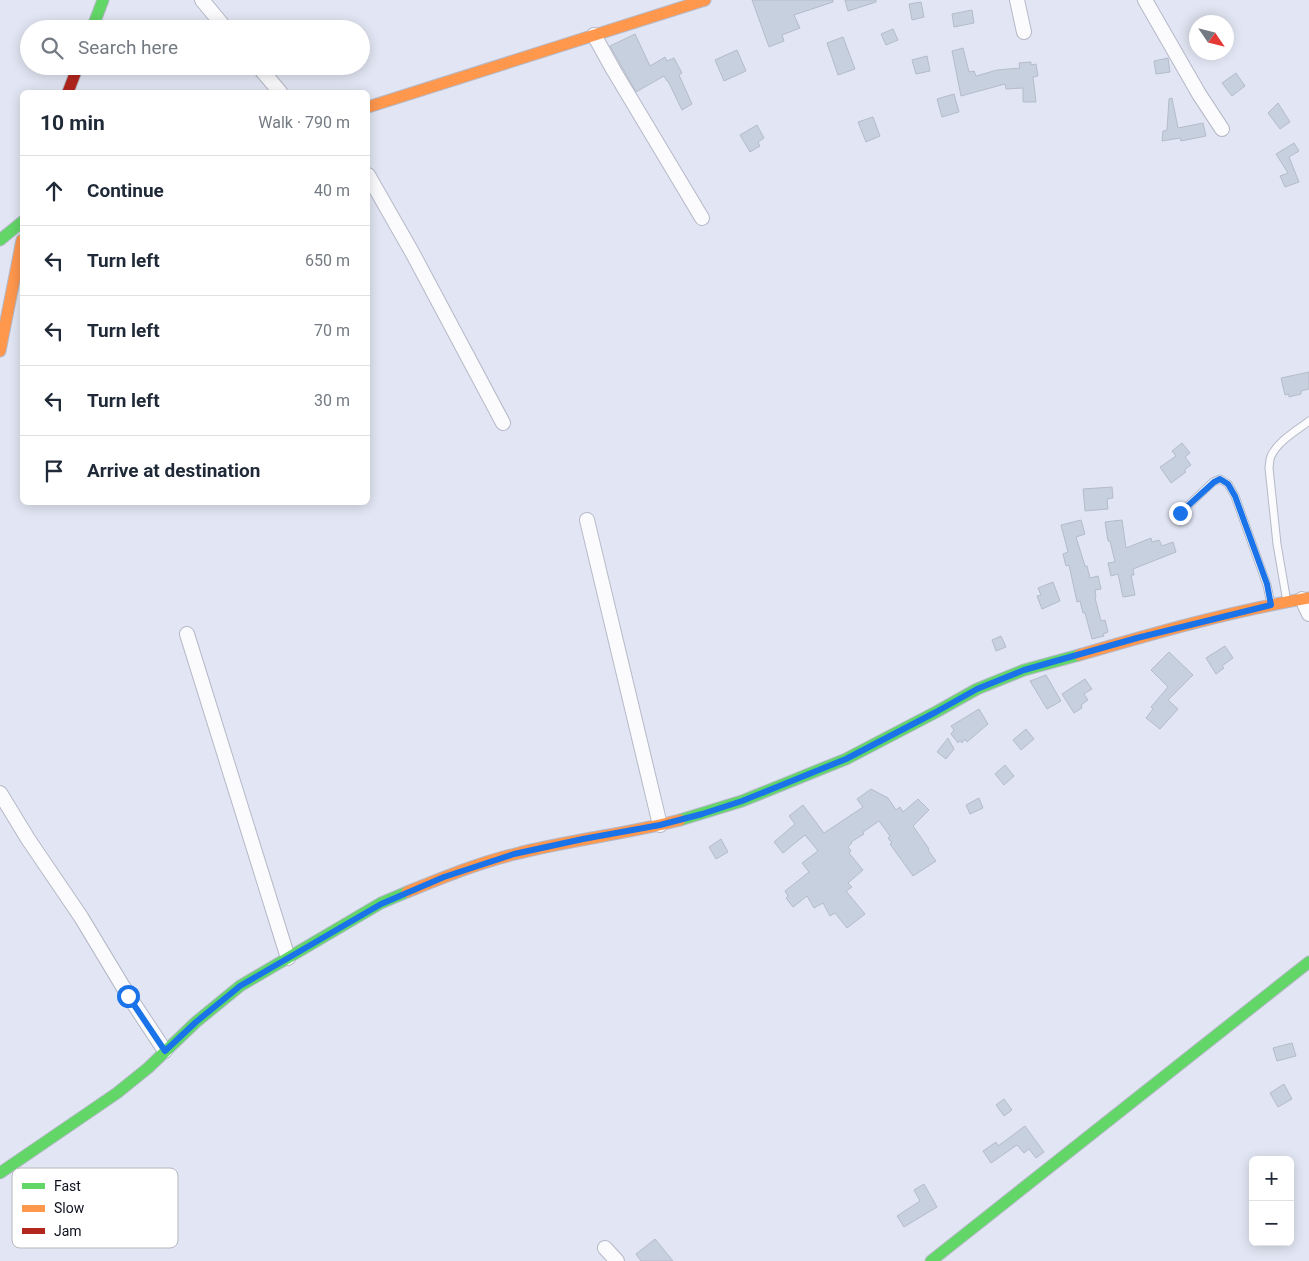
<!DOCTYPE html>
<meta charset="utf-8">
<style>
body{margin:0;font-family:Roboto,sans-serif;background:#f2f2f3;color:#1f2937}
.controls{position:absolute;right:15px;bottom:15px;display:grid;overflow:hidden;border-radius:8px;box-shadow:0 2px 12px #0003}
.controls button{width:45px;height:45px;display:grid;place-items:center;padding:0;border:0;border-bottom:1px solid #e0e1e3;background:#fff;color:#1f2937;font:25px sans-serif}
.compass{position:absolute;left:1189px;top:15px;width:45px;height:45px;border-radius:50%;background:#fff;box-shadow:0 2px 12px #0003;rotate:125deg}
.stop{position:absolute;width:15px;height:15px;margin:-11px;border:4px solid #1a73e8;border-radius:50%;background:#fff}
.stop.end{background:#1a73e8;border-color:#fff;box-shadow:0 1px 5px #0008}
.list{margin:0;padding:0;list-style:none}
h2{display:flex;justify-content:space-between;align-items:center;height:65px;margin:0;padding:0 20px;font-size:21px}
h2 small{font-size:16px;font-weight:400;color:#747a83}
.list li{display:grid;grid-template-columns:32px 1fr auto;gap:15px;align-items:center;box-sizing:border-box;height:70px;padding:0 20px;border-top:1px solid #e0e1e3}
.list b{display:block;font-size:19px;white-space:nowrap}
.list em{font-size:16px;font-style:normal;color:#747a83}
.icon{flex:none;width:28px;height:28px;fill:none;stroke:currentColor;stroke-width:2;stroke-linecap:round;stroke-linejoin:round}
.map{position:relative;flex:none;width:1309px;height:1261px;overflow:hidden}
.search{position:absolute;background:#fff;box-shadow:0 2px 12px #0003;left:20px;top:20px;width:350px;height:55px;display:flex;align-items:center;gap:12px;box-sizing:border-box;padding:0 18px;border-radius:28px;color:#747a83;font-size:19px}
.panel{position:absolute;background:#fff;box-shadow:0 2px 12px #0003;left:20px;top:90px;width:350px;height:415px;border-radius:8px}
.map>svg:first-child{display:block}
</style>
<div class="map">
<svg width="1309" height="1261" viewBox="0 0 1309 1261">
<rect width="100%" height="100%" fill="#e2e6f4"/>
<g fill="#c7d0de" stroke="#b4bcc9">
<path d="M752 0H833V2L794 15 800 28 782 35 784 41 769 47Z"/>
<path d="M845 0H876V2L848 11Z"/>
<path d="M921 2 924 17 912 20 909 4Z"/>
<path d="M972 10 974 23 954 27 952 14Z"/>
<path d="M893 29 898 40 886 45 881 34Z"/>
<path d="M635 34 650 66 665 57 667 61 674 58 682 73 679 75 692 104 682 110 668 81H667L664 76 636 92 610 46Z"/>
<path d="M843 37 855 69 838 75 827 43Z"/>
<path d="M963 48 969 72 974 71 976 76 997 70 1020 68 1019 63 1031 62V65L1036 64 1038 76 1033 77 1036 102H1023V88L1006 89 1005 84 961 96 952 51Z"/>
<path d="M737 50 746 71 724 81 715 60Z"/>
<path d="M927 56 930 71 916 74 912 60Z"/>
<path d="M1168 58 1170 72 1156 74 1154 61Z"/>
<path d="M1236 73 1245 86 1232 96 1222 83Z"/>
<path d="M954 94 959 112 942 117 937 99Z"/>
<path d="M1172 98 1178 128 1203 123 1206 136 1181 141 1180 138 1162 141 1163 131 1167 130 1169 99Z"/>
<path d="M1278 103 1290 122 1280 129 1268 113Z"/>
<path d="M873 117 880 136 866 142 858 122Z"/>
<path d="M757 125 764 138 758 142 760 146 750 152 740 135Z"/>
<path d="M1294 143 1299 151 1289 157 1299 182 1285 187 1280 176 1288 173 1276 154Z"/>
<path d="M1309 372V389L1301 391V394L1289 397V394L1285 395 1281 378Z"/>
<path d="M1182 443 1190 453 1185 457 1191 465 1184 470 1186 472 1171 483 1160 467 1176 456 1172 451Z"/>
<path d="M1112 487 1113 498 1107 499 1108 509 1085 511 1083 489Z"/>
<path d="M1081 520 1085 534 1076 537 1085 566H1087L1090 578 1098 576 1101 589 1095 590 1096 597 1095 598 1101 621 1105 620 1108 632 1103 634 1104 636 1092 639 1085 613H1083L1080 601 1077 602 1069 565 1066 566 1063 554 1068 552 1061 525Z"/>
<path d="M1122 520 1126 548 1151 538 1152 542 1159 540 1162 546 1173 542 1176 552 1133 569 1134 575H1131L1135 595 1123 597 1118 574 1111 576 1108 563 1115 562 1110 541H1108L1105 522Z"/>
<path d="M1053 582 1060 601 1042 609 1037 596 1041 595 1038 588Z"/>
<path d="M1001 636 1006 647 996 651 992 640Z"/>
<path d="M1225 646 1233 658 1222 666 1224 668 1216 674 1206 658Z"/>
<path d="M1169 652 1193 675 1168 700 1178 709 1160 729 1146 718 1153 709 1151 707 1168 687 1151 670Z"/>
<path d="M1046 675 1061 701 1047 709 1030 681Z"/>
<path d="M1085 679 1092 689 1084 694 1088 700 1081 705 1082 708 1074 713 1062 694Z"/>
<path d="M979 709 988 724 967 742 965 739 962 743 960 740 958 743 951 734 954 730 951 726Z"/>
<path d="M1026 729 1034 739 1021 750 1013 740Z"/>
<path d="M948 738 954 749 946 759 937 752Z"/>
<path d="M1005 765 1014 776 1004 785 995 774Z"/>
<path d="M871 789 888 798 896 810 900 807 903 812 918 799 929 810 913 826 929 849 928 850 936 861 913 876 890 844 892 843 888 838 890 836 879 821 863 832 864 834 851 842 852 843 848 847 851 851 849 853 863 870 848 883 852 887 846 891 865 914 847 928 835 913 830 916 823 903 814 908 807 896 793 907 786 898 788 896 785 891 809 872 802 863 818 851 805 835 783 853 774 842 795 824 789 816 803 805 824 833 863 807 857 799Z"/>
<path d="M979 798 983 808 970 814 966 805Z"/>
<path d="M721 839 728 852 716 859 709 847Z"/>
<path d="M1292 1043 1296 1056 1277 1061 1273 1048Z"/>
<path d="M1284 1084 1292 1099 1278 1107 1270 1093Z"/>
<path d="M1004 1099 1012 1110 1004 1116 996 1105Z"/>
<path d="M1025 1126 1044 1152 1036 1158 1029 1149 1024 1153 1017 1145 991 1163 983 1151 996 1142 998 1146Z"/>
<path d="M924 1184 937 1207 904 1227 897 1216 920 1201 914 1190Z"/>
<path d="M655 1239 673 1261H641L636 1254Z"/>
</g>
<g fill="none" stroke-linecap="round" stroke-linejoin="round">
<g stroke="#b5b9c7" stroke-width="9">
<g id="lane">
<path d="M1180 513 1213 482 1220 479 1228 484 1235 496 1267 585 1271 604"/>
<path d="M1287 602 1277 544 1269 468C1270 464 1269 460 1271 456 1278 441 1296 431 1309 421"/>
</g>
</g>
<g stroke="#b5b9c7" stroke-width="16">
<g id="street">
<path d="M202 0 226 29"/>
<path d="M1017 0 1024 32"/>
<path d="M1145 0 1199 94 1222 129"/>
<path d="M594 35 614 71 702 218"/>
<path d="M258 66 280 92"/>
<path d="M368 175 413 254 503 423"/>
<path d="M587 520 660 825"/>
<path d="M1302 599 1309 614"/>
<path d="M187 634 288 958"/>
<path d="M0 793 28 839 81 917 128 995 165 1051"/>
<path d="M605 1248 617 1261"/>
</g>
</g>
<g stroke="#b5b9c7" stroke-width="13">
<g id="fast">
<path d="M92 29 103 0"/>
<path d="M0 240 22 222"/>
<path d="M680 820 742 801 846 759 936 712 977 689 1024 670 1079 655"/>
<path d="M0 1173 117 1093 148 1068 196 1022 240 986 381 903 407 892"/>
<path d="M931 1261 1309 962"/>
</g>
</g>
<g stroke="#b5b9c7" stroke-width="13">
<g id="slow">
<path d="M368 107 705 0"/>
<path d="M0 351 22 240"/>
<path d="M1079 655C1155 633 1231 611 1309 598"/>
<path d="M407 892C442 878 478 863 515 854 569 840 626 834 680 820"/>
</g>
</g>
<g stroke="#b5b9c7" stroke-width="13">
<path id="jam" d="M68 92 78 66"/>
</g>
<use href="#lane" stroke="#fbfbfd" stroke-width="7"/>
<use href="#street" stroke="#fbfbfd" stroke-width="14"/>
<use href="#fast" stroke="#63d668" stroke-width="11"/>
<use href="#slow" stroke="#ff974d" stroke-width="11"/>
<use href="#jam" stroke="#b3261e" stroke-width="11"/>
</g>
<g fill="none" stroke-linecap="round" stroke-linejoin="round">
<path stroke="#1a73e8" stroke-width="6" d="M128 996 165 1051 196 1022 240 986 381 904 444 877 514 854 583 839 660 825 702 814 742 801 846 759 936 712 977 689 1024 670 1137 638 1271 605 1267 584 1235 496 1228 484 1220 479 1214 482 1180 513"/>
</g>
<rect x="12" y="1168" width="166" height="80" rx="8" fill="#fff" stroke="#b6b7bc" stroke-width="1"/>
<rect x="22" y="1183" width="23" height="6" fill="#63d668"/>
<rect x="22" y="1205" width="23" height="7" fill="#ff974d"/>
<rect x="22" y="1228" width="23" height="6" fill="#b3261e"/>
<g font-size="14" fill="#0d101f">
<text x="54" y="1191">Fast</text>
<text x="54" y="1213">Slow</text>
<text x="54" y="1236">Jam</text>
</g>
</svg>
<div class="controls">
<button>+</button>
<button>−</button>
</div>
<svg class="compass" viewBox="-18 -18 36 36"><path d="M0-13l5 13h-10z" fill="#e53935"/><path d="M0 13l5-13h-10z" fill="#747a83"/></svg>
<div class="stop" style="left:128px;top:996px"></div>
<div class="stop end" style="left:1180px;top:513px"></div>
<div class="search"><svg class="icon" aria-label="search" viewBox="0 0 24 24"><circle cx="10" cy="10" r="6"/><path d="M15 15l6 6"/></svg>Search here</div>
<section class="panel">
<h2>10 min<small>Walk · 790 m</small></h2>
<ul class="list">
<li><svg class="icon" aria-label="ahead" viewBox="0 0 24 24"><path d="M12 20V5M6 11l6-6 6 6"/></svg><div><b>Continue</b></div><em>40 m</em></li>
<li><svg class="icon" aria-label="left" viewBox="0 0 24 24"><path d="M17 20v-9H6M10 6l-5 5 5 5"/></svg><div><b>Turn left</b></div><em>650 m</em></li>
<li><svg class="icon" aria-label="left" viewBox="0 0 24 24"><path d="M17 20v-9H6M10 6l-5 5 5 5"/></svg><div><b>Turn left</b></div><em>70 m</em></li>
<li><svg class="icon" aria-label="left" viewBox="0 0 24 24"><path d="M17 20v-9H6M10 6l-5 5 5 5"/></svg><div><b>Turn left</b></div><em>30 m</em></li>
<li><svg class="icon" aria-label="arrive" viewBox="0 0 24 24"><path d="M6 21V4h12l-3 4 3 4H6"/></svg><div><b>Arrive at destination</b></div></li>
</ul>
</section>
</div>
